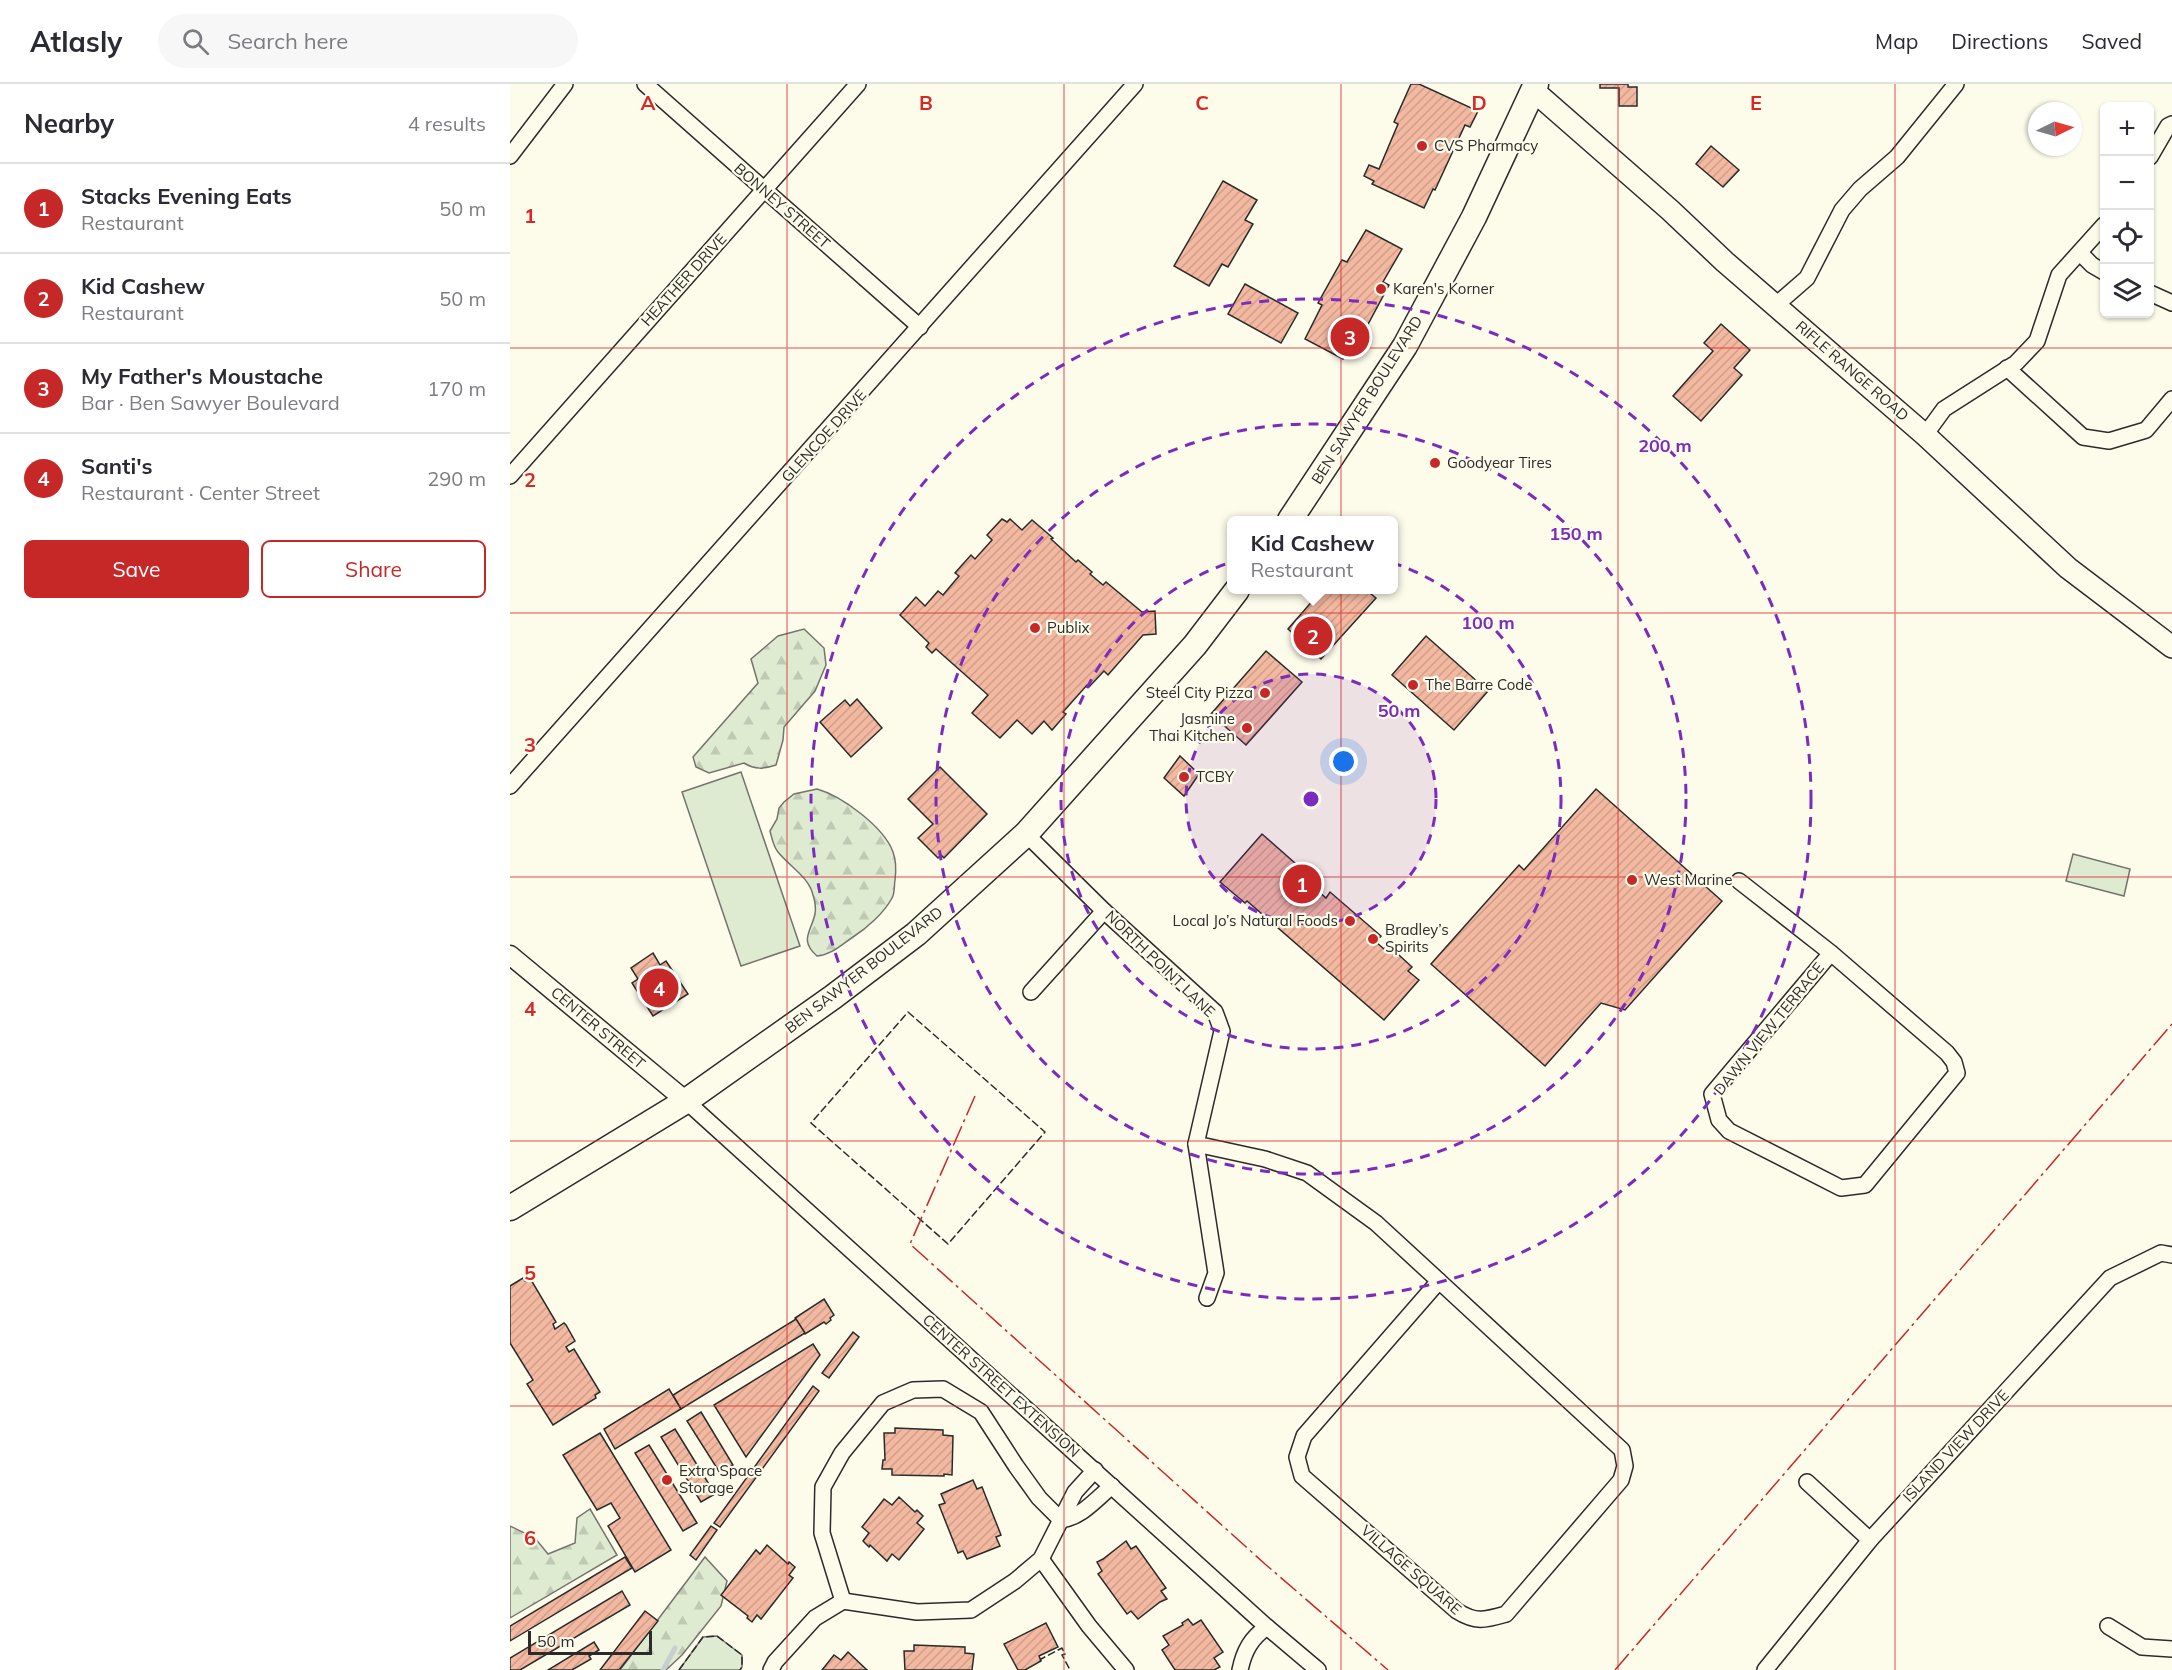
<!DOCTYPE html>
<meta charset="utf-8">
<style>
body{margin:0;font-family:Mulish,sans-serif;background:#f7f7f7;color:#2b2b33}
.controls{position:absolute;right:18px;top:18px;display:grid;overflow:hidden;border-radius:9px;box-shadow:0 2px 4px #0004}
.controls button{width:54px;height:54px;display:grid;place-items:center;padding:0;border:0;border-bottom:2px solid #e1e1e2;background:#fff;color:#2b2b33;font:30px sans-serif}
.compass{position:absolute;left:1518px;top:18px;width:54px;height:54px;border-radius:50%;background:#fff;box-shadow:0 2px 4px #0004;rotate:85deg}
.scale{position:absolute;left:18px;bottom:15px;width:124px;box-sizing:border-box;padding-left:6px;border:3px solid #2b2b2b;border-top:0;font-size:16px;line-height:21px;white-space:nowrap;color:#2b2b2b;-webkit-text-stroke:4px #fdfbea;paint-order:stroke}
.you{position:absolute;left:834px;top:678px;width:21px;height:21px;margin:-15px;border:4px solid #fff;border-radius:50%;background:#1a73e8;box-shadow:0 0 0 9px #1a73e833}
.badge{display:grid;place-items:center;width:39px;height:39px;border-radius:50%;background:#c62828;color:#fff;font-size:20px;font-weight:700}
.pin{position:absolute;translate:-50% -50%;border:3px solid #fff;box-shadow:0 2px 6px #0006}
.popup{position:absolute;left:717px;top:432px;width:171px;height:78px;box-sizing:border-box;display:grid;place-content:center;border-radius:9px;background:#fff;filter:drop-shadow(0 2px 4px #0005);font-size:20px;white-space:nowrap;color:#7c7c81}
.popup b{font-size:22px;color:#2b2b33}
.popup::after{content:'';position:absolute;left:50%;top:100%;margin-left:-12px;border:12px solid transparent;border-top-color:#fff}
.list{margin:0;padding:0;list-style:none}
h2{display:flex;justify-content:space-between;align-items:center;height:78px;margin:0;padding:0 24px;font-size:26px}
h2 small{font-size:20px;font-weight:400;color:#7c7c81}
.list li{display:grid;grid-template-columns:39px 1fr auto;gap:18px;align-items:center;box-sizing:border-box;height:90px;padding:0 24px;border-top:2px solid #e1e1e2}
.list b{display:block;font-size:22px;white-space:nowrap}
.list p{margin:0;font-size:20px;white-space:nowrap;color:#7c7c81}
.list em{font-size:20px;font-style:normal;color:#7c7c81}
.actions{display:flex;gap:12px;padding:18px 24px}
.actions a{flex:1;padding:14px 0;border:2px solid #c62828;border-radius:9px;text-align:center;font-size:21px;color:#c62828}
.actions .main{background:#c62828;color:#fff}
.icon{flex:none;width:33px;height:33px;fill:none;stroke:currentColor;stroke-width:2;stroke-linecap:round;stroke-linejoin:round}
.map{position:relative;flex:none;width:1662px;height:1586px;overflow:hidden}
header{display:flex;align-items:center;gap:36px;box-sizing:border-box;height:84px;padding:0 30px;background:#fff;border-bottom:2px solid #e1e1e2}
header strong{font-size:28px}
nav{display:flex;gap:33px;margin-inline-start:auto;font-size:21px}
.search{width:420px;height:54px;background:#f7f7f7;display:flex;align-items:center;gap:15px;box-sizing:border-box;padding:0 21px;border-radius:33px;color:#7c7c81;font-size:22px}
main{display:flex}
aside{flex:1;background:#fff}
.map>svg:first-child{display:block}
</style>
<header>
<strong>Atlasly</strong>
<div class="search"><svg class="icon" aria-label="search" viewBox="0 0 24 24"><circle cx="10" cy="10" r="6"/><path d="M15 15l6 6"/></svg>Search here</div>
<nav><a>Map</a><a>Directions</a><a>Saved</a></nav>
</header>
<main>
<aside>
<h2>Nearby<small>4 results</small></h2>
<ul class="list">
<li><span class="badge">1</span><div><b>Stacks Evening Eats</b><p>Restaurant</p></div><em>50 m</em></li>
<li><span class="badge">2</span><div><b>Kid Cashew</b><p>Restaurant</p></div><em>50 m</em></li>
<li><span class="badge">3</span><div><b>My Father's Moustache</b><p>Bar · Ben Sawyer Boulevard</p></div><em>170 m</em></li>
<li><span class="badge">4</span><div><b>Santi's</b><p>Restaurant · Center Street</p></div><em>290 m</em></li>
</ul>
<div class="actions"><a class="main">Save</a><a>Share</a></div>
</aside>
<div class="map">
<svg width="1662" height="1586" viewBox="0 0 1662 1586">
<defs>
<pattern id="forest-firs" width="22" height="20" patternUnits="userSpaceOnUse" patternTransform="scale(1.5)"><rect width="22" height="20" fill="#deebd1"/><path d="M5 1l3.5 6h-7zM16 11l3.5 6h-7z" fill="#bfcab4"/></pattern>
<pattern id="building-hatch" width="6" height="6" patternUnits="userSpaceOnUse" patternTransform="scale(1.5)"><rect width="6" height="6" fill="#f2b8a0"/><path d="M-1 1l2-2M0 6l6-6M5 7l2-2" fill="none" stroke="#d09e8a"/></pattern>
</defs>
<rect width="100%" height="100%" fill="#fdfbea"/>
<g fill="url(#forest-firs)" stroke="#74746e" stroke-width="1.5">
<path d="M294 545 314 564 316 581 305 607 274 643 273 656 266 681C254 685 245 686 234 679L199 689 186 683 183 673 248 599 241 575 268 552Z"/>
<path d="M307 705C332 712 374 743 383 768 386 776 386 788 385 796 384 802 385 809 382 814 374 829 357 844 343 853 331 861 321 871 307 872 289 856 301 848 305 830 306 824 305 817 303 811 299 793 279 782 268 768 263 762 262 754 260 747L267 735 269 724 274 718 284 710Z"/>
<path d="M80 1425 107 1471 0 1534V1442L25 1454 38 1470 65 1459 67 1434Z"/>
<path d="M195 1473 217 1497 211 1522 172 1571 156 1586H110Z"/>
</g>
<g fill="#deebd1" stroke="#74746e" stroke-width="1.5">
<path d="M231 688 290 862 231 882 172 708Z"/>
<path d="M1563 770 1620 785 1614 812 1556 797Z"/>
<path d="M207 1552 232 1571V1583L230 1586H169L193 1553Z"/>
</g>
<g fill="none" stroke-linecap="round" stroke-linejoin="round">
<path stroke="#c7d0d0" stroke-width="5" d="M153 1586 165 1564"/>
</g>
<g fill="url(#building-hatch)" stroke="#2b2b2b" stroke-width="1.5">
<path d="M901 0H909L968 27 960 43 955 41 925 106 923 105 914 124 862 100 864 97 854 92 859 81 869 85 888 40 884 38Z"/>
<path d="M1090 0H1118V3H1127V22H1109V4H1090Z"/>
<path d="M1201 62 1229 86 1213 103 1186 80Z"/>
<path d="M713 97 747 116 735 136 743 140 718 183 712 180 699 202 664 182Z"/>
<path d="M856 146 892 165 873 198 879 201 856 244 852 242 833 275 795 255 812 221 808 219 832 176 837 178Z"/>
<path d="M735 200 788 229 771 259 718 230Z"/>
<path d="M1211 240 1240 266 1224 284 1232 291 1191 337 1163 312 1203 267 1194 259Z"/>
<path d="M492 435 497 438 500 435 512 446 522 436 543 454 541 455 566 478 568 476 582 488 580 490 593 501 596 498 632 528 645 527 646 550 633 551 598 591 594 587 579 603 577 601 553 628 556 630 542 646 534 637 522 650 507 636 490 654 462 629 478 611 426 565 422 569 416 563 419 559 390 531 406 513 415 522 428 507 433 511 449 492 445 489 461 471 465 475 482 456 477 451Z"/>
<path d="M812 506H856L866 514 811 575 778 545Z"/>
<path d="M916 552 978 607 944 646 882 591Z"/>
<path d="M756 567 792 598 736 661 701 630Z"/>
<path d="M347 615 372 644 341 673 310 638 335 616 340 622Z"/>
<path d="M670 672 689 690 674 712 654 694Z"/>
<path d="M430 683 477 730 434 774 431 771 428 774 408 754 423 740 398 715Z"/>
<path d="M1086 705 1212 817 1115 926 1091 919 1035 982 921 880 1009 781 1014 786Z"/>
<path d="M752 750 811 802 807 806 816 814 820 808 871 852 866 858 874 865 878 861 902 883 898 887 909 896 874 936 737 817 735 819 710 798Z"/>
<path d="M143 869 150 881 156 877 178 910 143 932 122 899 128 895 121 884Z"/>
<path d="M13 1194 15 1197 20 1194 46 1238 43 1240 45 1245 54 1239 56 1241 65 1257 56 1263 59 1268 64 1265 90 1308 85 1311 86 1314 43 1341 17 1300 23 1296 0 1259V1202Z"/>
<path d="M314 1215 324 1231 320 1234 321 1236 316 1240 314 1238 295 1250 285 1234Z"/>
<path d="M286 1235 295 1249 171 1325 163 1311Z"/>
<path d="M343 1248 349 1253 319 1294 312 1289Z"/>
<path d="M303 1260 310 1271 236 1373 204 1321Z"/>
<path d="M303 1302 309 1307 210 1443 204 1439Z"/>
<path d="M159 1305 171 1325 105 1365 94 1345Z"/>
<path d="M191 1328 223 1381 210 1389 177 1337Z"/>
<path d="M385 1344 433 1346V1351L443 1352 442 1391 434 1390V1392L382 1391V1385H372L373 1376H375L374 1349H385Z"/>
<path d="M165 1345 205 1410 191 1418 151 1353Z"/>
<path d="M90 1349 161 1466 125 1488 98 1442 110 1434 101 1419 87 1426 53 1371Z"/>
<path d="M139 1361 187 1439 173 1447 125 1369Z"/>
<path d="M463 1396 467 1405 472 1403 491 1451 486 1453 490 1462 457 1475 453 1467 448 1469 429 1421 435 1419 431 1410Z"/>
<path d="M389 1413 405 1428 407 1426 413 1432 407 1439 414 1445 389 1476 382 1470 377 1477 360 1461 359 1463 353 1457 359 1449 352 1443 374 1415 382 1421Z"/>
<path d="M201 1442 207 1446 186 1476 180 1471Z"/>
<path d="M616 1457 621 1465 626 1462 656 1504 651 1507 657 1515 650 1518 628 1535 621 1527 617 1530 588 1490 592 1487 587 1478 593 1475Z"/>
<path d="M257 1461 278 1480 279 1478 285 1483 279 1491 283 1494 251 1535 247 1531 242 1538 237 1534 238 1532 211 1511 246 1466 250 1470Z"/>
<path d="M115 1473 122 1484 0 1557V1542Z"/>
<path d="M112 1507 120 1521 10 1586H0V1574Z"/>
<path d="M135 1527 148 1537 109 1586H90Z"/>
<path d="M678 1535 683 1541 691 1536 713 1568 704 1574 710 1583 704 1586H665L652 1566 659 1561 653 1552 673 1541 672 1539Z"/>
<path d="M536 1539 548 1563 529 1572 531 1577 515 1586H508L494 1560Z"/>
<path d="M84 1558 89 1566 79 1572 81 1575 62 1586H38Z"/>
<path d="M404 1561 455 1563V1569L464 1570 462 1586H395L394 1567H404Z"/>
<path d="M338 1568 357 1586H312L324 1571 331 1576Z"/>
</g>
<g fill="none" stroke-linecap="round" stroke-linejoin="round">
<g stroke="#2b2b2b" stroke-width="18">
<g id="minor">
<path d="M135 0 410 243"/>
<path d="M0 72 55 0"/>
<path d="M1640 73 1658 42 1662 40"/>
<path d="M1570 169 1582 181 1594 188"/>
<path d="M1640 209 1662 219"/>
<path d="M1266 221 1297 194 1332 126 1350 105 1387 73 1446 0"/>
<path d="M1497 284 1573 353 1599 357 1636 346 1662 315"/>
<path d="M1415 351 1434 325 1506 279 1527 257 1549 191 1594 141"/>
<path d="M0 392 348 0"/>
<path d="M0 702 625 0"/>
<path d="M516 750 594 827 705 928 712 947 686 1060 706 1189 697 1214"/>
<path d="M1229 797 1321 869 1437 969 1444 978 1447 989 1355 1101 1331 1104 1219 1047 1209 1036 1202 1010 1321 869"/>
<path d="M521 908 594 827"/>
<path d="M176 1017 757 1543 808 1586"/>
<path d="M686 1060 755 1075 797 1089 866 1139 929 1197"/>
<path d="M929 1197 1112 1366 1115 1382 1111 1396 996 1530C975 1536 966 1539 947 1527L792 1392 787 1373 794 1352Z"/>
<path d="M1297 1398 1360 1456"/>
<path d="M551 1436C572 1433 586 1415 602 1402"/>
<path d="M531 1475 579 1542 616 1586"/>
<path d="M333 1517 407 1528 461 1526 505 1497 531 1475 565 1408 585 1386"/>
<path d="M1598 1542 1632 1563 1662 1565"/>
<path d="M261 1586 265 1578 305 1534 333 1517 312 1449 313 1403 332 1369 373 1319 403 1306 433 1305 471 1328 506 1382 529 1414 551 1436"/>
<path d="M730 1586C734 1567 741 1554 757 1543"/>
<path d="M1255 1586 1360 1456 1600 1194 1651 1169 1662 1171"/>
</g>
</g>
<g stroke="#2b2b2b" stroke-width="21">
<path id="tertiary" d="M0 871 176 1017"/>
</g>
<g stroke="#2b2b2b" stroke-width="24">
<path id="secondary" d="M1024 7 1160 126 1215 178 1415 351 1558 484 1662 563"/>
</g>
<g stroke="#2b2b2b" stroke-width="27">
<g id="primary">
<path d="M780 436 895 262 964 133 1026 0"/>
<path d="M0 1124 176 1017 323 913 406 850 516 750 685 561 727 506"/>
</g>
</g>
<use href="#minor" stroke="#fdfbea" stroke-width="15"/>
<use href="#tertiary" stroke="#fdfbea" stroke-width="18"/>
<use href="#secondary" stroke="#fdfbea" stroke-width="21"/>
<use href="#primary" stroke="#fdfbea" stroke-width="24"/>
<g stroke="#2b2b2b" stroke-width="1.5" stroke-dasharray="8 3" stroke-linecap="butt">
<path d="M398 928 535 1048 438 1160 301 1039Z"/>
<path d="M530 1578 531 1575 552 1564 555 1570 552 1571 560 1586"/>
<path d="M169 1586 193 1553 207 1552 232 1571V1583L230 1586"/>
</g>
<g stroke="#c62828" stroke-width="1.5" stroke-dasharray="21 4.5 3 4.5" stroke-linecap="butt">
<path d="M465 1012 400 1160 755 1480 878 1586"/>
<path d="M1105 1586 1662 940"/>
</g>
</g>
<path fill="none" stroke="#d62828" stroke-width="1.5" stroke-opacity="0.55" d="M277 0V1586M554 0V1586M831 0V1586M1108 0V1586M1385 0V1586M0 264H1662M0 529H1662M0 793H1662M0 1057H1662M0 1322H1662"/>
<circle cx="801" cy="715" r="125" fill="#7b2cbf" fill-opacity=".12"/>
<g fill="none" stroke="#7b2cbf" stroke-width="3" stroke-dasharray="10 8">
<circle cx="801" cy="715" r="125"/>
<circle cx="801" cy="715" r="250"/>
<circle cx="801" cy="715" r="375"/>
<circle cx="801" cy="715" r="500"/>
</g>
<g fill="#c62828" stroke="#fdfbea" stroke-width="2">
<circle cx="912" cy="62" r="6"/>
<circle cx="871" cy="205" r="6"/>
<circle cx="925" cy="379" r="6"/>
<circle cx="525" cy="544" r="6"/>
<circle cx="903" cy="601" r="6"/>
<circle cx="755" cy="609" r="6"/>
<circle cx="737" cy="644" r="6"/>
<circle cx="674" cy="693" r="6"/>
<circle cx="1122" cy="796" r="6"/>
<circle cx="840" cy="837" r="6"/>
<circle cx="863" cy="855" r="6"/>
<circle cx="157" cy="1396" r="6"/>
</g>
<g text-anchor="middle" stroke-width="4.5" stroke-linejoin="round" paint-order="stroke">
<g font-size="15" fill="#2b2b2b" stroke="#fdfbea" text-anchor="start">
<text x="924" y="67">CVS Pharmacy</text>
<text x="883" y="210">Karen's Korner</text>
<text x="937" y="384">Goodyear Tires</text>
<text x="537" y="549">Publix</text>
<text x="915" y="606">The Barre Code</text>
<text x="743" y="614" text-anchor="end">Steel City Pizza</text>
<text x="725" y="640" text-anchor="end">Jasmine<tspan x="725" dy="17">Thai Kitchen</tspan></text>
<text x="686" y="698">TCBY</text>
<text x="1134" y="801">West Marine</text>
<text x="828" y="842" text-anchor="end">Local Jo’s Natural Foods</text>
<text x="875" y="851">Bradley’s<tspan x="875" dy="17">Spirits</tspan></text>
<text x="169" y="1392">Extra Space<tspan x="169" dy="17">Storage</tspan></text>
</g>
<g font-size="15" fill="#2b2b2b" stroke="#fdfbea">
<text transform="translate(272 122) rotate(41)" y="5">BONNEY STREET</text>
<text transform="translate(174 196) rotate(-48)" y="5">HEATHER DRIVE</text>
<text transform="translate(1342 287) rotate(41)" y="5">RIFLE RANGE ROAD</text>
<text transform="translate(857 316) rotate(-58)" y="5">BEN SAWYER BOULEVARD</text>
<text transform="translate(314 352) rotate(-48)" y="5">GLENCOE DRIVE</text>
<text transform="translate(650 880) rotate(44)" y="5">NORTH POINT LANE</text>
<text transform="translate(354 886) rotate(-38)" y="5">BEN SAWYER BOULEVARD</text>
<text transform="translate(88 944) rotate(40)" y="5">CENTER STREET</text>
<text transform="translate(1259 945) rotate(-51)" y="5">DAWN VIEW TERRACE</text>
<text transform="translate(491 1302) rotate(42)" y="5">CENTER STREET EXTENSION</text>
<text transform="translate(1446 1362) rotate(-47)" y="5">ISLAND VIEW DRIVE</text>
<text transform="translate(901 1486) rotate(41)" y="5">VILLAGE SQUARE</text>
</g>
</g>
<g font-size="20" text-anchor="middle" font-weight="bold" fill="#d62828" stroke="#fdfbea" stroke-width="4.5" stroke-linejoin="round" paint-order="stroke">
<text x="138" y="26">A</text>
<text x="416" y="26">B</text>
<text x="692" y="26">C</text>
<text x="969" y="26">D</text>
<text x="1246" y="26">E</text>
<text x="20" y="139">1</text>
<text x="20" y="403">2</text>
<text x="20" y="668">3</text>
<text x="20" y="932">4</text>
<text x="20" y="1196">5</text>
<text x="20" y="1461">6</text>
</g>
<circle cx="801" cy="715" r="9" fill="#7b2cbf" stroke="#fdfbea" stroke-width="3"/>
<g font-size="18" text-anchor="middle" font-weight="bold" fill="#7b2cbf" stroke="#fdfbea" stroke-width="4.5" stroke-linejoin="round" paint-order="stroke">
<text x="1155" y="368">200 m</text>
<text x="1066" y="456">150 m</text>
<text x="978" y="545">100 m</text>
<text x="889" y="633">50 m</text>
</g>
</svg>
<div class="controls">
<button>+</button>
<button>−</button>
<button><svg class="icon" aria-label="locate" viewBox="0 0 24 24"><circle cx="12" cy="12" r="6"/><path d="M12 2v4M12 18v4M2 12h4M18 12h4"/></svg></button>
<button><svg class="icon" aria-label="layers" viewBox="0 0 24 24"><path d="M12 4l9 5-9 5-9-5zM3 14l9 5 9-5"/></svg></button>
</div>
<svg class="compass" viewBox="-18 -18 36 36"><path d="M0-13l5 13h-10z" fill="#e53935"/><path d="M0 13l5-13h-10z" fill="#7c7c81"/></svg>
<div class="scale">50 m</div>
<div class="you"></div>
<div class="pin badge" style="left:792px;top:800px">1</div>
<div class="pin badge" style="left:803px;top:552px">2</div>
<div class="popup"><b>Kid Cashew</b>Restaurant</div>
<div class="pin badge" style="left:840px;top:253px">3</div>
<div class="pin badge" style="left:149px;top:904px">4</div>
</div>
</main>
